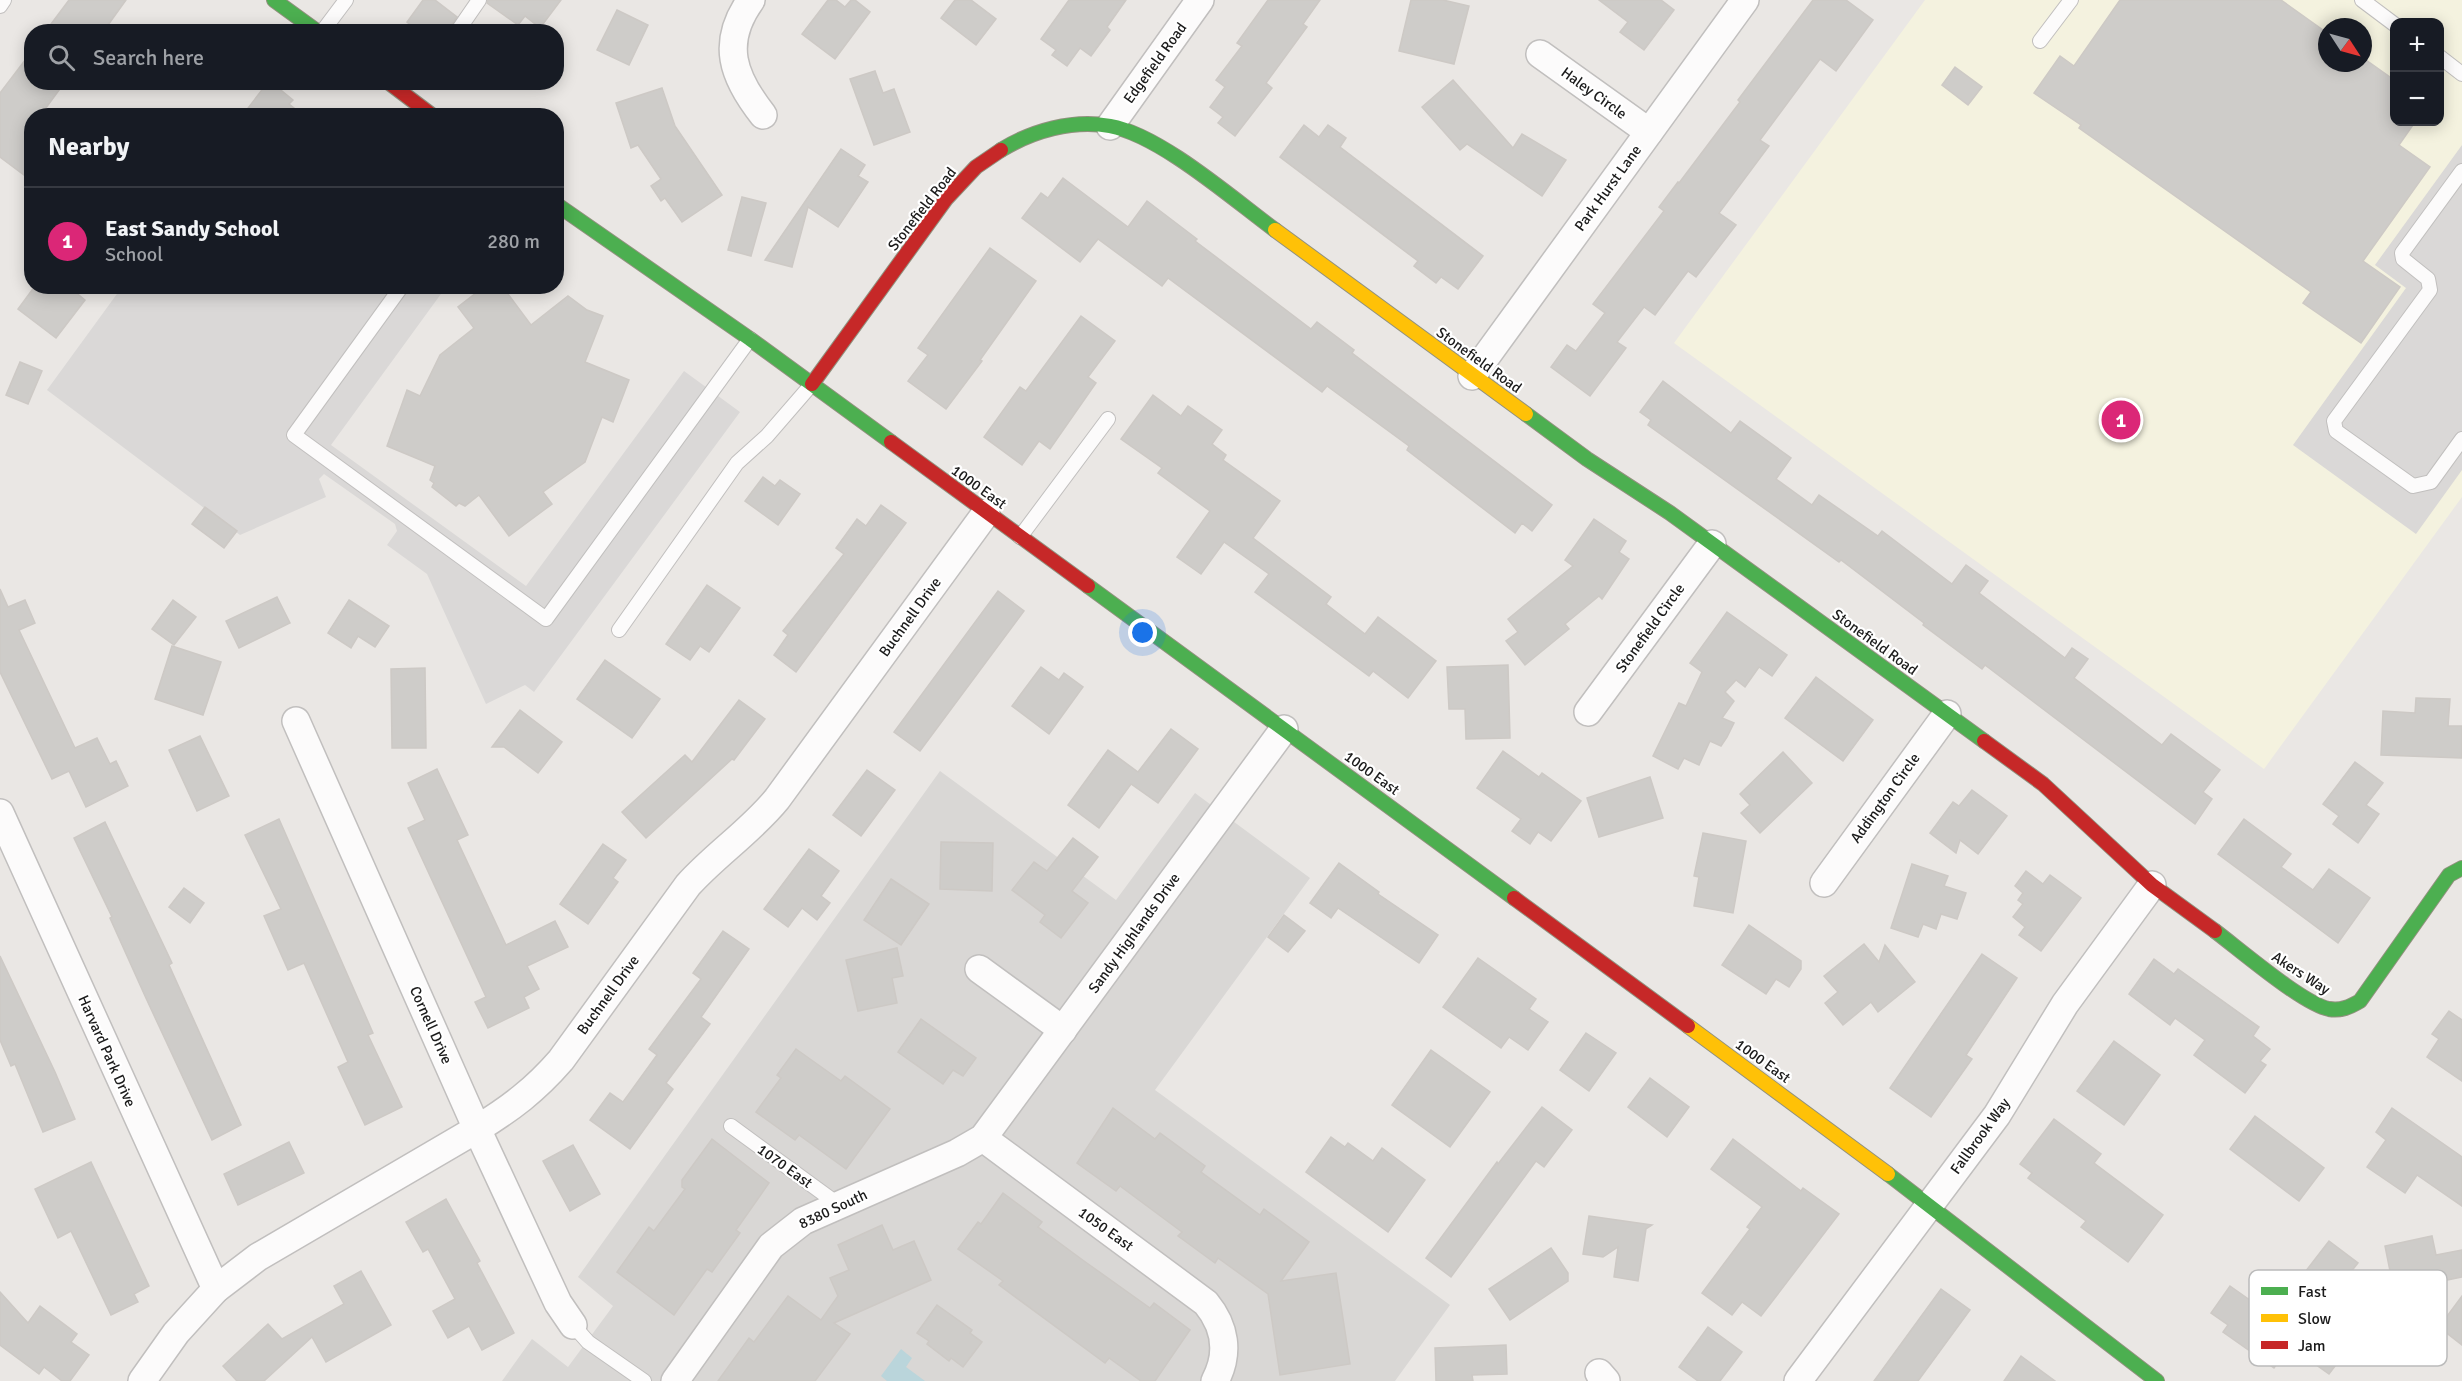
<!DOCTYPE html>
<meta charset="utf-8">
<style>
body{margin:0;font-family:Signika,sans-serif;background:#242831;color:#f1f3f6}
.controls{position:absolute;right:18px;top:18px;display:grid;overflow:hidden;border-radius:12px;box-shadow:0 3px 15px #0003}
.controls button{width:54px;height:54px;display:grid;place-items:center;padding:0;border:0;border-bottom:2px solid #363941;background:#171b24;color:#f1f3f6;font:30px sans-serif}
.compass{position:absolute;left:2318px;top:18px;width:54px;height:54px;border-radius:50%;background:#171b24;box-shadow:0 3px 15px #0003;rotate:126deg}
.you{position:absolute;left:1143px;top:633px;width:21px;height:21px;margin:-15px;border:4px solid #fff;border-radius:50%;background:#1a73e8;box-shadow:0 0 0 9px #1a73e833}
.badge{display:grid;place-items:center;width:39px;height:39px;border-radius:50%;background:#db2777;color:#fff;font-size:20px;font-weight:700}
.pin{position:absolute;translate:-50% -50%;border:3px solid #fff;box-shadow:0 2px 6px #0006}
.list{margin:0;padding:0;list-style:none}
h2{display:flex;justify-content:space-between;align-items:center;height:78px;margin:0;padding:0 24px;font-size:26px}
h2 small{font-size:20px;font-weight:400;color:#9ea1a6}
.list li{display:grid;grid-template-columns:39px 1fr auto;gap:18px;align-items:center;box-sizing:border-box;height:108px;padding:0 24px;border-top:2px solid #363941}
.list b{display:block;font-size:22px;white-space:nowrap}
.list p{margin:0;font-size:20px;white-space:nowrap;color:#9ea1a6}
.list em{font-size:20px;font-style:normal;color:#9ea1a6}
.icon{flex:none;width:33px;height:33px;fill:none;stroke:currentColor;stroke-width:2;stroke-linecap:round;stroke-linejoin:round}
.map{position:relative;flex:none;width:2462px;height:1381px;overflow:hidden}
.search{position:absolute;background:#171b24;box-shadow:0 3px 15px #0003;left:24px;top:24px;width:540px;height:66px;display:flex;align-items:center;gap:15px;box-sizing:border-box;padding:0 21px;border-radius:24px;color:#9ea1a6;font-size:22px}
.panel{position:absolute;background:#171b24;box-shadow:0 3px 15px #0003;left:24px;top:108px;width:540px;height:186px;border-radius:24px}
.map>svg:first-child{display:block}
</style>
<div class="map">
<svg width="2462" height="1381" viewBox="0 0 2462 1381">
<rect width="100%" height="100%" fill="#eae7e4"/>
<path fill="#d9d7d5" d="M940 771 1116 900 1195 793 1310 878 1155 1090 1450 1305 1395 1381H502L532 1339 568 1367 613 1306 578 1277Z"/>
<path fill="#f4f2df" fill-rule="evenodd" d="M1925 0H2462V497L2264 769 1674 343ZM2394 22H2440V122H2394ZM2327 27H2363V63H2327Z"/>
<g fill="#dad8d7">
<path d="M2462 145V470L2416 534 2293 445 2406 288 2375 265Z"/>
<path d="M122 287H446L331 445 526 586 684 371 740 412 534 692 525 685 486 704 427 574 387 545 397 531 395 524 324 474 319 479 326 497 240 535 47 390Z"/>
</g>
<path fill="#bad5db" d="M901 1349 912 1358 906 1367 925 1381H887L881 1376Z"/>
<g fill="#ceccc9" stroke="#cdc9c5" stroke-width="1.5">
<path d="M69 0H126L103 32H45Z"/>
<path d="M423 0H435L457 17 447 32H419L407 22Z"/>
<path d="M488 0H561L540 28 525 16 518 25 487 3Z"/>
<path d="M828 0H836L845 7 851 0H855L870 12 835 59 802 34Z"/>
<path d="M955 0H971L996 19 976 45 941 18Z"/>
<path d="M1069 0H1126L1107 27 1110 30 1091 56 1080 48 1067 66 1052 55 1056 50 1041 39Z"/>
<path d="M1268 0H1320L1303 24 1307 27 1266 83 1272 88 1235 136 1218 123 1223 117 1210 107 1225 87 1216 80 1242 46 1237 43Z"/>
<path d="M1411 0H1443L1469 6 1454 64 1399 51Z"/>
<path d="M1599 0H1661L1674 10 1644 50 1620 32 1628 22Z"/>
<path d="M1813 0H1846L1873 20 1836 71 1820 59 1760 140 1769 146 1719 213 1736 225 1696 277 1688 271 1655 315 1644 307 1617 342 1626 348 1590 396 1551 367 1567 345 1576 351 1605 313 1593 304 1664 211 1659 207 1678 182 1679 183 1740 102 1738 100Z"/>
<path d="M2120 0H2281L2327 33V63H2363V58L2394 80V122H2415L2399 145 2430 167 2363 261 2400 287 2361 343 2303 303 2311 292 2079 128 2081 125 2034 93 2060 56 2074 66Z"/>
<path d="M617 10 648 25 629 65 597 50Z"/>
<path d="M32 51V82H65L40 116H32V181L0 157V93Z"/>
<path d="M1955 67 1982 87 1968 105 1942 85Z"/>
<path d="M875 71 883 93 894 89 910 132 874 145 850 79Z"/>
<path d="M1453 80 1513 148 1522 134 1566 160 1542 196 1467 144 1460 150 1422 107Z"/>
<path d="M268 82H271L293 100 289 104 304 116H242Z"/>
<path d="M662 88 675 126 722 195 682 222 665 198 661 201 651 186 661 179 638 145 631 148 616 103Z"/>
<path d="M1304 125 1319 137 1328 125 1346 138 1340 147 1483 256 1458 289 1441 277 1436 283 1414 266 1418 261 1280 157Z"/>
<path d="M841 149 865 165 858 176 868 182 838 227 808 207 792 267 765 260Z"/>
<path d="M1063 178 1128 227 1147 201 1197 239 1195 241 1311 329 1317 322 1354 350 1352 353 1552 505 1532 531 1522 523 1515 533 1407 450 1409 446 1327 386 1322 392 1168 278 1162 286 1098 239 1080 262 1022 218 1041 193 1048 198Z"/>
<path d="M742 197 766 203 751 256 728 250Z"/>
<path d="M990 248 1036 281 980 360 982 361 946 409 908 381 928 355 918 348Z"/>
<path d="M35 286H68L85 300 56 338 18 309Z"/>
<path d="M485 286H502L531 325 568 296 587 310 603 316 585 362 629 380 613 422 602 417 585 462 543 492 552 504 509 536 479 495 465 506 459 503 456 506 432 487 434 483 430 480 435 466 387 446 407 390 420 396 440 355 474 328 458 307Z"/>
<path d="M1081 316 1115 341 1088 377 1096 383 1050 449 1039 441 1022 465 984 437 1020 387 1026 391Z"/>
<path d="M20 362 42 371 28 404 6 395Z"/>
<path d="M1663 381 1731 433 1740 421 1791 458 1776 479 1812 505 1819 495 1878 536 1882 531 1952 584 1966 565 1988 581 1979 593 2065 658 2072 648 2088 659 2074 678 2162 745 2171 734 2220 770 2203 792 2212 799 2195 824 1985 665 1982 669 1923 625 1924 623 1841 560 1839 562 1648 425 1651 420 1640 412Z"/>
<path d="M1153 395 1181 416 1188 406 1222 430 1212 444 1226 455 1223 460 1280 501 1253 538 1331 597 1326 604 1365 634 1378 617 1436 661 1408 698 1373 671 1369 676 1255 592 1269 574 1224 542 1201 574 1177 557 1210 511 1158 473 1162 468 1121 439Z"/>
<path d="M763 477 775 486 780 480 800 494 778 525 745 501Z"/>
<path d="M881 505 906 523 796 672 774 655 788 635 783 631 844 554 836 548 857 519 866 526Z"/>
<path d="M205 507 237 531 224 548 192 524Z"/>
<path d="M1594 519 1626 541 1619 552 1629 559 1602 599 1599 596 1565 624 1569 629 1525 665 1506 641 1518 632 1508 619 1573 566 1565 560Z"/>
<path d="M707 585 740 608 709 652 700 646 690 660 666 644Z"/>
<path d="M0 589 8 607 25 600 35 623 19 630 75 748 97 738 110 764 116 761 128 786 86 807 69 771 52 779 0 672Z"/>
<path d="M998 591 1024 611 920 751 894 732Z"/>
<path d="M277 597 290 623 239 648 226 621Z"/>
<path d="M173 600 196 617 174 645 152 629Z"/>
<path d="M349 600 389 626 375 647 358 636 351 648 328 633Z"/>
<path d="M1727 612 1787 655 1772 676 1759 667 1745 687 1736 680 1725 692 1734 701 1722 718 1734 723 1727 737 1721 746 1710 741 1699 765 1684 758 1678 769 1653 756 1679 703 1686 706 1702 672 1690 663Z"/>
<path d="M172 646 221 662 203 715 155 699Z"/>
<path d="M605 660 660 699 632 738 577 699Z"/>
<path d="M1508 665 1510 738 1466 739 1465 709H1449L1447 667Z"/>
<path d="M1041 667 1059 680 1064 673 1083 687 1049 734 1012 706Z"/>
<path d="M425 668 426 748H392L391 669Z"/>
<path d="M1816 677 1873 720 1843 761 1785 718Z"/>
<path d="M2416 698 2450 699 2448 726H2462V758L2381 755 2383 711 2415 713Z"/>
<path d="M739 700 765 719 734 760 732 759 646 838 622 812 685 755 692 762Z"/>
<path d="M520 710 562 742 538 773 504 747H492Z"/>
<path d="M1171 729 1198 749 1158 803 1131 784 1099 828 1068 805 1108 750 1138 772Z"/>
<path d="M200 736 229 796 197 811 169 750Z"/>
<path d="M1503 751 1539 777 1542 773 1581 801 1551 841 1538 832 1530 844 1512 831 1521 819 1477 788Z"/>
<path d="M1783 752 1812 783 1760 833 1741 813 1750 805 1740 794Z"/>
<path d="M2355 762 2383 783 2366 805 2379 814 2358 843 2333 824 2339 816 2323 804Z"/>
<path d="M437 769 468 835 457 840 506 945 555 921 568 947 527 966 539 989 524 997 529 1008 488 1028 475 1002 486 997 408 828 425 820 408 783Z"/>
<path d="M867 770 895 790 861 836 833 815Z"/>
<path d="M1650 777 1663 818 1599 837 1587 798Z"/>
<path d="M1972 790 2007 816 1978 854 1960 840 1956 853 1930 833 1953 802 1959 806Z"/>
<path d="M279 819 373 1033 368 1035 402 1107 365 1125 338 1067 348 1062 304 963 288 970 264 916 281 909 245 835Z"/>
<path d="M2244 819 2291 854 2281 867 2313 890 2329 869 2370 898 2338 943 2218 854Z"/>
<path d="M105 822 172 963 169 965 241 1125 212 1140 145 996 110 918 112 917 74 838Z"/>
<path d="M1703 833 1746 841 1733 913 1694 906 1699 877 1694 876Z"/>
<path d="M1073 838 1098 857 1072 891 1088 903 1061 938 1040 922 1045 915 1012 890 1034 862 1047 871Z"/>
<path d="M941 842 993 843 992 891 940 889Z"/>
<path d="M603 844 626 860 613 878 618 882 588 924 560 904Z"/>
<path d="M809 849 839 871 821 896 830 903 817 920 802 908 788 927 764 909Z"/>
<path d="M1339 863 1379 892 1378 894 1438 935 1419 963 1338 908 1331 918 1310 903Z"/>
<path d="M1912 864 1948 876 1944 886 1966 893 1957 919 1941 914 1936 929 1923 924 1918 937 1891 928Z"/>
<path d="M2026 871 2043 884 2050 875 2081 898 2041 951 2019 935 2025 927 2013 917 2023 904 2018 900 2023 893 2015 886Z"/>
<path d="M891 879 929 904 901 945 864 920Z"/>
<path d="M184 888 204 903 190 923 169 907Z"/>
<path d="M1284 915 1305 931 1288 952 1268 937Z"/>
<path d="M1749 925 1801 961V969L1789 987 1776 979 1766 994 1722 965Z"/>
<path d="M723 931 749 949 701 1017 710 1024 666 1083 673 1089 630 1149 590 1120 610 1093 623 1102 657 1055 649 1049 701 979 693 973Z"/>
<path d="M1864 944 1879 962 1885 945 1915 982 1878 1012 1871 1002 1843 1025 1825 1003 1838 992 1824 976Z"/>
<path d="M897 948 903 976 892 978 897 1003 858 1011 846 960Z"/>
<path d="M1982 954 2017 978 1966 1055 1972 1059 1931 1117 1890 1088Z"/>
<path d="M0 956 55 1072 75 1119 43 1132 15 1064 11 1066 0 1040Z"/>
<path d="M1478 958 1536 999 1529 1009 1548 1022 1528 1050 1509 1037 1501 1048 1443 1007Z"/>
<path d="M2154 959 2174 974 2178 969 2259 1027 2253 1036 2270 1049 2260 1061 2266 1065 2245 1093 2194 1055 2205 1040 2175 1018 2170 1025 2129 994Z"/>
<path d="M2449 1011 2462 1020V1081L2427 1057 2439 1039 2432 1034Z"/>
<path d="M921 1019 976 1058 963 1076 953 1070 943 1084 898 1052Z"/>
<path d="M1586 1033 1616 1053 1589 1091 1560 1070Z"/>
<path d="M2114 1041 2160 1075 2124 1125 2077 1091Z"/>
<path d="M796 1049 841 1081 845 1076 890 1109 846 1169 799 1135 795 1140 756 1112 781 1078 777 1075Z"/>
<path d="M1431 1050 1490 1092 1450 1147 1392 1105Z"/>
<path d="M1650 1078 1689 1107 1667 1137 1628 1107Z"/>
<path d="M1542 1107 1572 1130 1544 1167 1536 1161 1451 1277 1426 1258 1497 1162 1498 1164Z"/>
<path d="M1113 1108 1155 1139 1160 1133 1205 1166 1201 1172 1260 1215 1264 1209 1309 1242 1281 1281 1336 1273 1350 1364 1280 1375 1268 1294 1218 1258 1215 1263 1178 1236 1182 1232 1120 1186 1116 1191 1077 1163Z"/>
<path d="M2392 1108 2462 1157V1206L2417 1175 2405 1193 2367 1167 2386 1140 2376 1132Z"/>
<path d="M2255 1116 2324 1168 2299 1201 2230 1149Z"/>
<path d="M2054 1119 2101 1154 2094 1163 2163 1215 2128 1262 2081 1227 2086 1221 2028 1178 2032 1173 2020 1164Z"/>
<path d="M1331 1137 1345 1147 1348 1143 1373 1161 1382 1148 1425 1180 1388 1232 1306 1172Z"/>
<path d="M712 1139 769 1183 736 1230 740 1233 712 1272 707 1269 674 1315 617 1272 649 1227 654 1231 685 1189 682 1187V1180Z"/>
<path d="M1733 1139 1801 1191 1803 1188 1839 1214 1761 1316 1742 1302 1732 1315 1702 1293 1750 1229 1747 1227 1762 1207 1711 1169Z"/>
<path d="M289 1142 304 1173 238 1205 224 1174Z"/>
<path d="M573 1145 600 1194 570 1211 543 1161Z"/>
<path d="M91 1162 149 1286 134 1294 138 1302 111 1315 71 1231 58 1238 35 1189Z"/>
<path d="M1003 1193 1042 1222 1038 1227 1084 1261 1150 1308 1154 1303 1190 1330 1155 1381H1141L1109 1358 1105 1363 999 1285 1003 1281 958 1249 978 1222 981 1224Z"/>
<path d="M446 1199 480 1261 477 1263 514 1333 482 1350 469 1326 448 1338 433 1311 455 1299 428 1249 423 1252 406 1222Z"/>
<path d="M1589 1216 1652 1225 1646 1229 1638 1281 1614 1277 1618 1247 1603 1257 1583 1254Z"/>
<path d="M882 1225 893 1250 914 1241 931 1280 834 1323 850 1334 815 1381H718L749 1338 754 1342 788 1296 821 1320 838 1296 830 1278 849 1270 838 1245Z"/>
<path d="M2432 1236 2436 1255 2462 1250V1277L2394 1291 2385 1246Z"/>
<path d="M2329 1241 2358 1263 2330 1298 2302 1276Z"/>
<path d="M1551 1248 1568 1273V1281L1510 1320 1489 1289Z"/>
<path d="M361 1271 391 1325 326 1362 312 1337 264 1381H237L223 1366 268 1324 282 1339 344 1304 334 1286Z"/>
<path d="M2230 1286 2298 1334 2274 1368 2223 1332 2228 1325 2211 1313Z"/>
<path d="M1941 1289 1970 1310 1918 1381H1874Z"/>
<path d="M0 1292 28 1323 40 1306 77 1334 71 1342 89 1355 70 1381H62L44 1367 39 1374 0 1345Z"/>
<path d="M2462 1296V1345L2439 1327Z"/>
<path d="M937 1305 972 1330 970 1333 982 1342 963 1367 951 1358 949 1361 927 1344 929 1341 917 1333Z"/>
<path d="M1708 1327 1742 1352 1720 1381H1698L1679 1367Z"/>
<path d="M2321 1341 2342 1357 2329 1374 2308 1359Z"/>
<path d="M1506 1345 1507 1374 1472 1375 1473 1381H1436L1435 1348Z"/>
<path d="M2021 1356 2055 1381H2004Z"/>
</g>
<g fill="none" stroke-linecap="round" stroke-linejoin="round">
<g stroke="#c1bfbe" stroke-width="16">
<g id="lane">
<path d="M2362 0 2394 24"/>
<path d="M0 6 4 0"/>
<path d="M322 32 346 0"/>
<path d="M457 32 479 0"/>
<path d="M2040 41 2071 0"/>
<path d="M2440 57 2462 74"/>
<path d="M2462 171 2402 253 2403 259 2428 279 2430 290 2334 421 2336 431 2413 486 2431 482 2462 439"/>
<path d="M402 286 294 435 546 619 750 339"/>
<path d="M1020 537 1108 419"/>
<path d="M619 630 737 463 767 436 812 384"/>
<path d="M731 1126 839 1205"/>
<path d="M573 1325 588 1342 644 1381"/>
</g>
</g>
<g stroke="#c1bfbe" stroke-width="30">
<g id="street">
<path d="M751 0C720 43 733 77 763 115"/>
<path d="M1540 54 1649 132"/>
<path d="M1110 126 1200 0"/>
<path d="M1472 376 1745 0"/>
<path d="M1588 712 1712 544"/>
<path d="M296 721 477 1129 558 1303 573 1325"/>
<path d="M0 813 216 1289"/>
<path d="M1824 883 1947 714"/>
<path d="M979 969 1063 1030"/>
<path d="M983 1138 1206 1303C1225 1326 1230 1353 1215 1381"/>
<path d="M1599 1373 1606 1381"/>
<path d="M142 1381 176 1333 216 1289 258 1257 477 1129C511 1108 535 1090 561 1060L688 885C716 854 751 831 777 799L986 513"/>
<path d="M675 1381 771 1246 803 1221 957 1153 983 1138 1284 729"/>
<path d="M1798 1381 1997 1115 2065 1004 2152 885"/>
</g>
</g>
<g stroke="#91917e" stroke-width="16">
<g id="fast">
<path d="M274 0 318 32"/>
<path d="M1001 150C1032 131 1073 119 1110 126 1160 135 1233 199 1275 230"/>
<path d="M556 204 750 339 891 442"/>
<path d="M1526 414 1587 459 1670 513 1984 741"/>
<path d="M1088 586 1514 898"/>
<path d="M2215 931C2239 949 2303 1004 2329 1009 2341 1011 2350 1007 2360 1001L2449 875 2462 868"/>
<path d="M1888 1174 2157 1381"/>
</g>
</g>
<g stroke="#91917e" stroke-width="16">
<g id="slow">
<path d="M1275 230 1526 414"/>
<path d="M1688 1026 1888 1174"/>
</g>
</g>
<g stroke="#91917e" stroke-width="16">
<g id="jam">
<path d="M388 82 433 116"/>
<path d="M812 384 946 199 976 167 1001 150"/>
<path d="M891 442 1088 586"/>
<path d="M1984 741 2043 784 2152 885 2215 931"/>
<path d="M1514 898 1688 1026"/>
</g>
</g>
<use href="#lane" stroke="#fcfbfb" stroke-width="14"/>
<use href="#street" stroke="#fcfbfb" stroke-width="27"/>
<use href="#fast" stroke="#4caf50" stroke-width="14"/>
<use href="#slow" stroke="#ffc107" stroke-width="14"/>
<use href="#jam" stroke="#c62828" stroke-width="14"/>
</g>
<g text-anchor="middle" stroke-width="4.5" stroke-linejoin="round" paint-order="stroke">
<g font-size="15" fill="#1b1b1b" stroke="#fff">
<text transform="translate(1155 63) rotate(-54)" y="5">Edgefield Road</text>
<text transform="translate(1594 93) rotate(36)" y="5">Haley Circle</text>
<text transform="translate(1608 188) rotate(-54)" y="5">Park Hurst Lane</text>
<text transform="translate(922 209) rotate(-52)" y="5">Stonefield Road</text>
<text transform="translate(1479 360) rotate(36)" y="5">Stonefield Road</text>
<text transform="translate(979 487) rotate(36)" y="5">1000 East</text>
<text transform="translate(910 617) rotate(-54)" y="5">Buchnell Drive</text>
<text transform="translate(1650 628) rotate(-54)" y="5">Stonefield Circle</text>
<text transform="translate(1875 642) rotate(36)" y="5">Stonefield Road</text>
<text transform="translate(1372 773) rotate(36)" y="5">1000 East</text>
<text transform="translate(1885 798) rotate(-54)" y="5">Addington Circle</text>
<text transform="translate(1134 933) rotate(-54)" y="5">Sandy Highlands Drive</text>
<text transform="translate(2301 973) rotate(33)" y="5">Akers Way</text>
<text transform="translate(608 995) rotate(-54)" y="5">Buchnell Drive</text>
<text transform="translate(431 1025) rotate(66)" y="5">Cornell Drive</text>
<text transform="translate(107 1051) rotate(66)" y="5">Harvard Park Drive</text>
<text transform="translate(1763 1061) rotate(36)" y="5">1000 East</text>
<text transform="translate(1980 1136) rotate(-54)" y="5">Fallbrook Way</text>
<text transform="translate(785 1166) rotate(36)" y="5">1070 East</text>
<text transform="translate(833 1209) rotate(-25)" y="5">8380 South</text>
<text transform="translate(1106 1229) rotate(36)" y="5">1050 East</text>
</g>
</g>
<rect x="2249" y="1270" width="198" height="96" rx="9" fill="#fff" stroke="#bbb" stroke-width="1.5"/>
<rect x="2261" y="1287" width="27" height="8" fill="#4caf50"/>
<rect x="2261" y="1314" width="27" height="8" fill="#ffc107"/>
<rect x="2261" y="1341" width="27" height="8" fill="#c62828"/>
<g font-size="16" fill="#1b1b1b">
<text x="2298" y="1297">Fast</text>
<text x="2298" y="1324">Slow</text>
<text x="2298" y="1351">Jam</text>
</g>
</svg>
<div class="controls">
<button>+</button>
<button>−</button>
</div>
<svg class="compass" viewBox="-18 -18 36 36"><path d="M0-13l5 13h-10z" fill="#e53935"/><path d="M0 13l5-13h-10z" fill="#9ea1a6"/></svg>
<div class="you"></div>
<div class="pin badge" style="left:2121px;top:420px">1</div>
<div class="search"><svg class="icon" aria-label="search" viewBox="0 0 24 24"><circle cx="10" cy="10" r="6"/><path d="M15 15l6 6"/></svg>Search here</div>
<section class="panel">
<h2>Nearby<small></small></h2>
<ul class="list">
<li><span class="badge">1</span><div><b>East Sandy School</b><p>School</p></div><em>280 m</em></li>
</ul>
</section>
</div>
